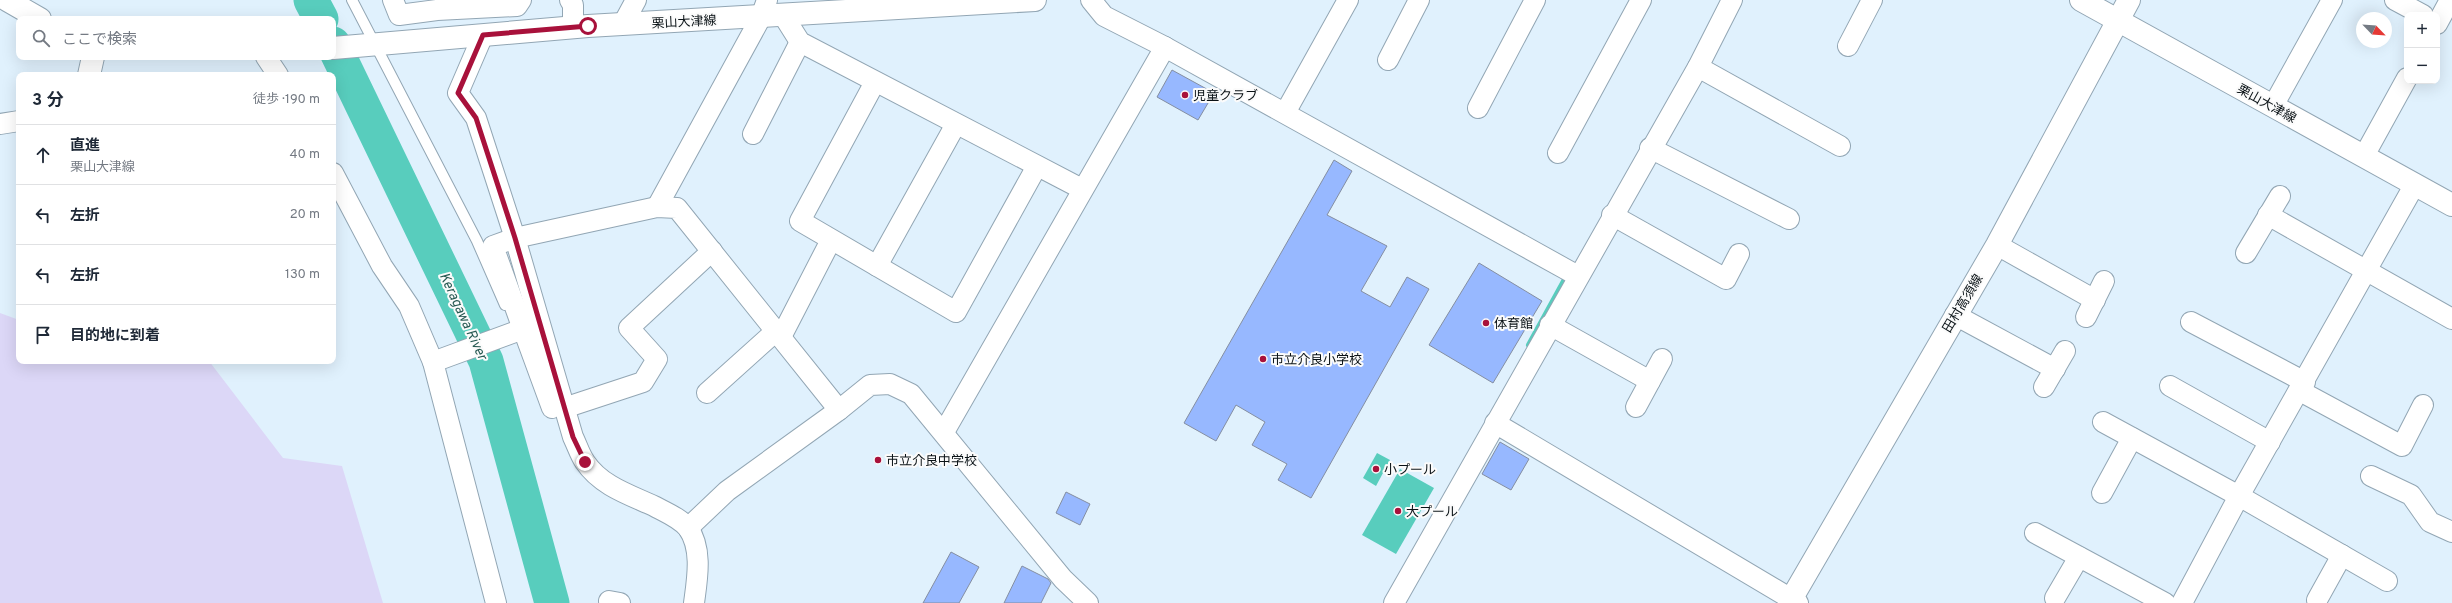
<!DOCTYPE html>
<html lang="ja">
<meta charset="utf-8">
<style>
body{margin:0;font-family:Overpass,"Noto Sans JP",sans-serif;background:#f2f2f3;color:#1f2937}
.controls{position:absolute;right:12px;top:12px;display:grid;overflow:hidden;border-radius:8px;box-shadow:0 4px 16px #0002}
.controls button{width:36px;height:36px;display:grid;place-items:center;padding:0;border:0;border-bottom:1px solid #e0e1e3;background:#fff;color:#1f2937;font:20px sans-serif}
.compass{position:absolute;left:2356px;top:12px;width:36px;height:36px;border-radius:50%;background:#fff;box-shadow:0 4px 16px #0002;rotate:115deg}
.stop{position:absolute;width:12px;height:12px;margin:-9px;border:3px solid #a8113b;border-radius:50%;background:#fff}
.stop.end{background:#a8113b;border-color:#fff;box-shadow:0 1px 4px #0008}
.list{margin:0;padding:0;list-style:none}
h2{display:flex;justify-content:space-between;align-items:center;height:52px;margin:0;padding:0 16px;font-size:17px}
h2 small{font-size:13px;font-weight:400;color:#747a83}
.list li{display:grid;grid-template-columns:26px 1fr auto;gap:12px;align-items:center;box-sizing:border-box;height:60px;padding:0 16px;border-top:1px solid #e0e1e3}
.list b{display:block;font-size:15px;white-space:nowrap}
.list p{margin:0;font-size:13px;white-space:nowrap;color:#747a83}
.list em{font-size:13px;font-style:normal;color:#747a83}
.icon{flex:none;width:22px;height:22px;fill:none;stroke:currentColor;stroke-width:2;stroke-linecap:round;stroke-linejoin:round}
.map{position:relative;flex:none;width:2452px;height:603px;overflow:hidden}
.search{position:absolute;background:#fff;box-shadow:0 4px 16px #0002;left:16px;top:16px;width:320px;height:44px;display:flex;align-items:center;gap:10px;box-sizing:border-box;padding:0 14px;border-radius:8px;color:#747a83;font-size:15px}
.panel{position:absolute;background:#fff;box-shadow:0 4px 16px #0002;left:16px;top:72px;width:320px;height:292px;border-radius:8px}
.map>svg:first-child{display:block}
</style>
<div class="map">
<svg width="2452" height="603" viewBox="0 0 2452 603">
<rect width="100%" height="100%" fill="#e0f1fd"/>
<path fill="#dcd7f7" d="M0 313 19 320V361H209L283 458 342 466 383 603H0Z"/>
<g fill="#58cdbd">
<path d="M1377 453 1390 460 1376 486 1363 478Z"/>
<path d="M1400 469 1434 488 1396 554 1362 535Z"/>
</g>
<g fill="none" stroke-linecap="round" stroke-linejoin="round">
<path stroke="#58cdbd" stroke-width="6" d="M1529 345 1568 274"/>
<g stroke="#58cdbd" stroke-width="35">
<path d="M311 0 321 19"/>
<path d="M333 44 486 361 552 603"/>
</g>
</g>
<g fill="#97b8ff" stroke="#848ea1">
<path d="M1172 70 1214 93 1198 120 1157 97Z"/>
<path d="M1334 160 1352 171 1327 215 1387 246 1361 291 1390 307 1407 277 1429 289 1311 498 1278 480 1287 464 1252 445 1265 422 1236 405 1216 441 1184 423Z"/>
<path d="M1479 263 1542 301 1493 383 1429 345Z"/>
<path d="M1500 442 1529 459 1511 490 1482 474Z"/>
<path d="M1066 492 1090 504 1080 525 1056 513Z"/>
<path d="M951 552 979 567 959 603H923Z"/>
<path d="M1022 566 1048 579 1051 583 1041 603H1004Z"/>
</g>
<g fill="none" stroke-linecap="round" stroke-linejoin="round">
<g stroke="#92a6b4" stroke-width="12">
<path id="service" d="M352 0 477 241 505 305"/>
</g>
<g stroke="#92a6b4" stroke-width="22">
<g id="minor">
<path d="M393 0 399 15 437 10 517 6 521 0"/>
<path d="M570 0 573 5V27"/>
<path d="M1091 0 1104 16 1165 47 1578 276"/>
<path d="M2395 0 2423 15"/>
<path d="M783 15 800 42 1082 189"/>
<path d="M623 24 636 0"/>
<path d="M2437 24 2450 0"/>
<path d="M483 35 458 93 476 118 515 238 573 437C577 445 580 455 585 462 601 486 630 495 654 506 665 512 680 518 688 528 703 549 697 580 694 603"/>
<path d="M1848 46 1872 0"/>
<path d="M266 57 278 75"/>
<path d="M1388 60 1419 0"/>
<path d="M1698 67 1840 146"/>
<path d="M875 82 800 221 956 312 1037 166"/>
<path d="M2273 106 2332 0"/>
<path d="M1478 108 1535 0"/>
<path d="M1285 113 1348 0"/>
<path d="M0 124 19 121"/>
<path d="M753 134 800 42"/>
<path d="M1650 148 1789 219"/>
<path d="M1558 153 1641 0"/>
<path d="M2364 156 2407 78"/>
<path d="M333 173 382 266 409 306 433 362 496 603"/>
<path d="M657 207 761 17 767 0"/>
<path d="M1612 215 1726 279 1739 254"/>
<path d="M2268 215 2452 319"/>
<path d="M1997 245 2095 300"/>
<path d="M2246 253 2280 196"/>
<path d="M877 266 956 124"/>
<path d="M1955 315 2055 369"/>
<path d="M2086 317 2104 281"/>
<path d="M2191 322 2305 382"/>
<path d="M1550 325 1650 381"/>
<path d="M523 329 552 408"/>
<path d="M781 337 831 240"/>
<path d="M433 362 523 329 493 246 515 238 657 207 677 208 839 410"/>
<path d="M2170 386 2270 442"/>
<path d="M2044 387 2065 351"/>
<path d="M2300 391 2402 446 2423 405"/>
<path d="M707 393 776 331"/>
<path d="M1636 407 1662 359"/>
<path d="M564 408 643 382 657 359 629 328 712 251"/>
<path d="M2103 422 2239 496 2387 581"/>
<path d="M1495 423 1798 603"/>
<path d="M944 432 1165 47"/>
<path d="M2371 476 2411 495 2430 522 2452 532"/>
<path d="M2102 493 2132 438"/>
<path d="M688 528 727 491 839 410 870 385 890 384 911 394 1063 579 1088 603"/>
<path d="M2035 533 2165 603"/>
<path d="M2055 598 2079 557"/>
<path d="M2317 600 2342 555"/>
<path d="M610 603 609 601 620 603"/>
<path d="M1394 603 1698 67 1732 0"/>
<path d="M2182 603 2239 496 2415 184"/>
</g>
</g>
<g stroke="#92a6b4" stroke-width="24">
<path id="tertiary" d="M89 75 93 57"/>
</g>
<g stroke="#92a6b4" stroke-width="24">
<g id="secondary">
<path d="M7 0 40 19"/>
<path d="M2081 0 2452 205"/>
<path d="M333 48 588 26 1035 0"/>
<path d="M1789 603 1997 245 2129 0"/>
</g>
</g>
<use href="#service" stroke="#fff" stroke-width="10"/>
<use href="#minor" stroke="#fff" stroke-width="20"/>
<use href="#tertiary" stroke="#fff" stroke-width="22"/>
<use href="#secondary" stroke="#fff" stroke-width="22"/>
</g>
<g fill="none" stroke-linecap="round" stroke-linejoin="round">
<path stroke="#a8113b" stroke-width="5" d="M585 462 573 437 515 238 476 118 458 93 483 35 588 26"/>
</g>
<g fill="#a8113b" stroke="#fbfbfb" stroke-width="1.5">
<circle cx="1185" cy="95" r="4"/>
<circle cx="1486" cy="323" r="4"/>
<circle cx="1263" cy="359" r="4"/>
<circle cx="878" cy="460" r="4"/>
<circle cx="1376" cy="469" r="4"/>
<circle cx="1398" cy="511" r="4"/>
</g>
<g text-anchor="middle" stroke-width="4" stroke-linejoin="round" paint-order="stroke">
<g font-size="13" fill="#0a1216" stroke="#fbfbfb">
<text transform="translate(684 21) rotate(-3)" y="5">栗山大津線</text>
<text transform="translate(2267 103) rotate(29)" y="5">栗山大津線</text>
<text transform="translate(1962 303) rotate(-59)" y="5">田村高須線</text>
</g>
<g font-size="13" fill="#0a1216" stroke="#fbfbfb" text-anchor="start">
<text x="1193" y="100">児童クラブ</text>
<text x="1494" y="328">体育館</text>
<text x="1271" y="364">市立介良小学校</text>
<text x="886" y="465">市立介良中学校</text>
<text x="1384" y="474">小プール</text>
<text x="1406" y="516">大プール</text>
</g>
<g font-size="14" font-style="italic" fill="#285a53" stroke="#fbfbfb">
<text transform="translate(464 316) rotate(65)" y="5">Keragawa River</text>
</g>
</g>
</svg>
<div class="controls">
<button>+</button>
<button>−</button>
</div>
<svg class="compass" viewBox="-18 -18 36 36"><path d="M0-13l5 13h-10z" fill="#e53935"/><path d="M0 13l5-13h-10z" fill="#747a83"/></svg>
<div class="stop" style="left:588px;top:26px"></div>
<div class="stop end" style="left:585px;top:462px"></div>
<div class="search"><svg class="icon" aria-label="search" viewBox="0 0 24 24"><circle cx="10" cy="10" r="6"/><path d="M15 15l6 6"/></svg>ここで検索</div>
<section class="panel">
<h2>3 分<small>徒歩 · 190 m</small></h2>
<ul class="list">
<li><svg class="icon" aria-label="ahead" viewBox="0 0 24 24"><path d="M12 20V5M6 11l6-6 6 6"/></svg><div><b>直進</b><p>栗山大津線</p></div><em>40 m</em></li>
<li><svg class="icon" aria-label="left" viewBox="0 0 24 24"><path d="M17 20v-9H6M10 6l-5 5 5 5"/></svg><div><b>左折</b></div><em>20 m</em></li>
<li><svg class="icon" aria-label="left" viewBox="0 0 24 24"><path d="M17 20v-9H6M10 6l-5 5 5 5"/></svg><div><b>左折</b></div><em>130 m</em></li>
<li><svg class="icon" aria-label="arrive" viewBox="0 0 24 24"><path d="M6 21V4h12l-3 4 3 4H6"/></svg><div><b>目的地に到着</b></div></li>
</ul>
</section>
</div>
